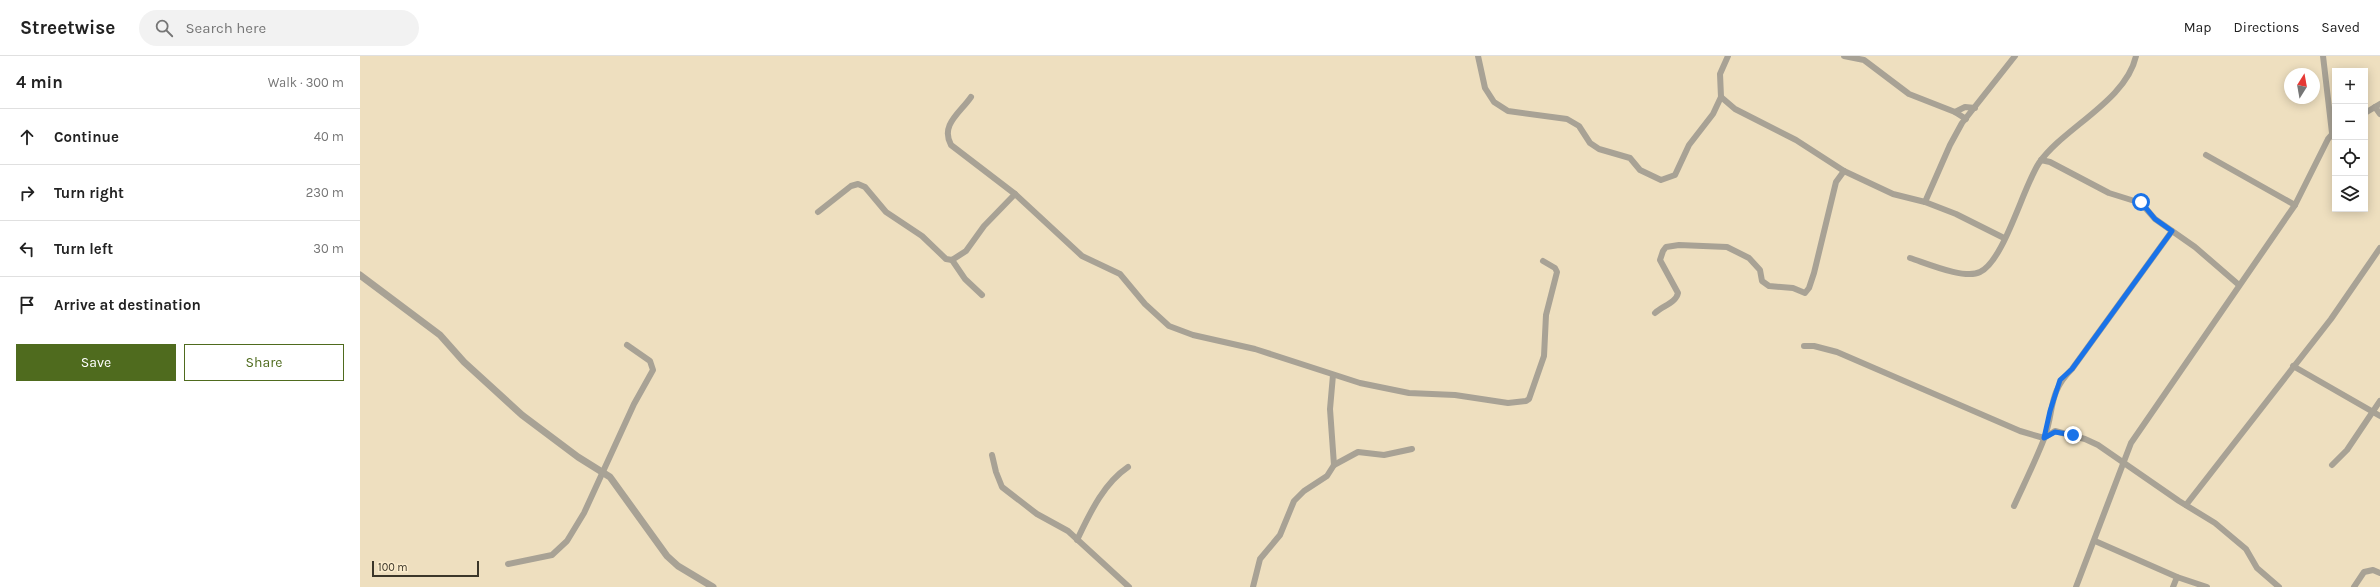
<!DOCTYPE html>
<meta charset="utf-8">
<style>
body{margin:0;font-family:Karla,sans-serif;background:#f2f2f2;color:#222}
.controls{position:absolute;right:12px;top:12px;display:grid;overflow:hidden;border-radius:0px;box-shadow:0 2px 10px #0003}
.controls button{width:36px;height:36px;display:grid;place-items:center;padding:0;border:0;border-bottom:1px solid #e0e0e0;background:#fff;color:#222;font:20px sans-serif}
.compass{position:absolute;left:1924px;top:12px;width:36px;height:36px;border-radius:50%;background:#fff;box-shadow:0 2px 10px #0003;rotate:11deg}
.scale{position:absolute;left:12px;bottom:10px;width:107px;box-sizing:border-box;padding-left:4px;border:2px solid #3b3629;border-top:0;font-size:11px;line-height:14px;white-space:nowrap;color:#3b3629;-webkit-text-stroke:3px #fbeccc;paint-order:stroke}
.stop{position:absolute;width:12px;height:12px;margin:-9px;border:3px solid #1a73e8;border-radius:50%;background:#fff}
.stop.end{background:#1a73e8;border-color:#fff;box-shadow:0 1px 4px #0008}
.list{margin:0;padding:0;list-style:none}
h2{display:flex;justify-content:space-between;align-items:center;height:52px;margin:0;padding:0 16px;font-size:17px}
h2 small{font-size:13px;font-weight:400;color:#767676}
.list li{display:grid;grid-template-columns:26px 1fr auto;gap:12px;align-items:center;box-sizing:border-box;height:56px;padding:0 16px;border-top:1px solid #e0e0e0}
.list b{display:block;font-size:15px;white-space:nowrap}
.list em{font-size:13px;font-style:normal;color:#767676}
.actions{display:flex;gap:8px;padding:12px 16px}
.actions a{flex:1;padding:9px 0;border:1px solid #4f6b1e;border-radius:0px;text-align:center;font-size:14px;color:#4f6b1e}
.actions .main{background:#4f6b1e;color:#fff}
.icon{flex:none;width:22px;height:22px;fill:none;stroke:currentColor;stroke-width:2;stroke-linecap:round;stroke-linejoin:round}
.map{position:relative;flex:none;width:2020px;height:531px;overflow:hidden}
header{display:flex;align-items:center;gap:24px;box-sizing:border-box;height:56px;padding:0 20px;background:#fff;border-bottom:1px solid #e0e0e0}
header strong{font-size:19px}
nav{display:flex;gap:22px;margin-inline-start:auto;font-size:14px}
.search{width:280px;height:36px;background:#f2f2f2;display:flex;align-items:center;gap:10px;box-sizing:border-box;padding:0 14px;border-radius:22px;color:#767676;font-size:15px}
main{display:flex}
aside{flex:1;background:#fff}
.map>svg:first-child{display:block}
</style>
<header>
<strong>Streetwise</strong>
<div class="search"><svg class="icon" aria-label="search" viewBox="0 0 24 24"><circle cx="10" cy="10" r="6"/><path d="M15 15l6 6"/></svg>Search here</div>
<nav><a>Map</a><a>Directions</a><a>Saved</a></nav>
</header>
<main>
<aside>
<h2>4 min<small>Walk · 300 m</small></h2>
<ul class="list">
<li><svg class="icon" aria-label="ahead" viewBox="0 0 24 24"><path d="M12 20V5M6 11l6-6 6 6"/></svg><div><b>Continue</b></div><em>40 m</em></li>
<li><svg class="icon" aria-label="right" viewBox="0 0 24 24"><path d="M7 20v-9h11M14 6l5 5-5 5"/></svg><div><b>Turn right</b></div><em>230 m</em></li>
<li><svg class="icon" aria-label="left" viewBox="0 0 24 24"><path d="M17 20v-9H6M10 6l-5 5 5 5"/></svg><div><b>Turn left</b></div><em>30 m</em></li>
<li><svg class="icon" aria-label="arrive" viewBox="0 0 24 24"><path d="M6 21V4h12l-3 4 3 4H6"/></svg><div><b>Arrive at destination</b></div></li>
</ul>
<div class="actions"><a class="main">Save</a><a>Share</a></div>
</aside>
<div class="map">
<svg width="2020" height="531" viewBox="0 0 2020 531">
<rect width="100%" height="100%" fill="#eedfbf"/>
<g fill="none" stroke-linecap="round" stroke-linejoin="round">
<g stroke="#a8a295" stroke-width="6">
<path d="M1118 0 1125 32 1134 46 1148 55 1207 63 1219 70 1230 87 1239 93 1270 102 1280 114 1301 124 1315 119 1329 89 1353 58 1361 41"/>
<path d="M1368 0 1360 18 1361 41 1375 53 1436 84 1484 115 1533 138 1565 146 1596 158 1644 182"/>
<path d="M1484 0 1504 4 1549 38 1595 56 1606 63"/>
<path d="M1963 0 1972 77"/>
<path d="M611 41C600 57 580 69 591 89L655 138 722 200 760 218 785 248 809 270 833 279 895 293 1000 327 1049 337 1095 339 1148 347 1166 345 1169 343 1184 300 1186 259 1197 216 1195 212 1183 205"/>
<path d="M2015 51 2020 58"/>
<path d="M1595 56 1605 51 1615 52"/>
<path d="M2005 57 2020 48"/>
<path d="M1846 99 1935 149"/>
<path d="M1681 104 1690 106 1749 137 1781 147 1795 163 1835 191 1879 229"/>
<path d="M1565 146 1590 89 1602 67 1655 0"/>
<path d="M458 156 491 130 498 128 505 131 526 156 562 180 586 203 592 204 606 195 624 170 655 138"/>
<path d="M1550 202C1566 207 1605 224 1620 216 1644 205 1663 131 1679 107 1703 72 1766 45 1776 0"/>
<path d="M592 204 605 223 622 239"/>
<path d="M1295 257C1302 250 1316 247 1318 237L1300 204 1303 195 1306 191 1319 189 1367 191 1389 202 1400 214 1402 225 1409 230 1433 232 1445 237 1449 232 1454 217 1476 126 1484 115"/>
<path d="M1444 290H1454L1477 296 1660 375 1684 382 1695 375 1725 383 1738 389 1819 445 1855 467 1886 493 1897 512 1919 531"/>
<path d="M1933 310 2020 360"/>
<path d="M632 399 636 416 642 431 677 458 708 475 769 531"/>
<path d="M974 409 998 396 1024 399 1052 393"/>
<path d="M1972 409 1987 394 2020 345"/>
<path d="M1826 449 1971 263 2020 192"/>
<path d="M1654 450C1664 428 1675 406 1684 383 1695 354 1687 338 1712 313L1812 175"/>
<path d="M717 484C730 457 743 428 768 411"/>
<path d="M1735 485 1817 521 1847 531"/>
<path d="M148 508 192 499 207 485 224 457 274 348 293 314 290 305 267 289"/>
<path d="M893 531 900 503 920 479 934 445 944 435 967 420 974 409 970 353 973 319"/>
<path d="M1716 531 1771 387 1935 149 1968 83 1975 75"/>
<path d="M1813 531 1817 521"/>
<path d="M1994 531 2004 516 2013 514 2020 517"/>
</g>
<path stroke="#a8a295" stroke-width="7" d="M0 219 80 279 104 306 162 359 218 401 250 421 307 500 318 510 353 531"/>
</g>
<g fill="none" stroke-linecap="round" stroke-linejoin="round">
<path stroke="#1a73e8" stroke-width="5" d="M1713 379 1695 376 1684 382 1690 355 1700 324 1712 313 1812 175 1795 163 1781 146"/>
</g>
</svg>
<div class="controls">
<button>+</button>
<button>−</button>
<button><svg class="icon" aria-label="locate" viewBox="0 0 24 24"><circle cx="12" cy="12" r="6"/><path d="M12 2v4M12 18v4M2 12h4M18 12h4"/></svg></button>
<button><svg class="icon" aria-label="layers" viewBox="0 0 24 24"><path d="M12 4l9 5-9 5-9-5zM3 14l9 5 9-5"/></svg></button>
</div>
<svg class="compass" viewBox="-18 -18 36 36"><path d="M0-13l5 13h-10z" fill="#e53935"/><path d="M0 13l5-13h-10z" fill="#767676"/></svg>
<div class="scale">100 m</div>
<div class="stop" style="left:1781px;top:146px"></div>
<div class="stop end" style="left:1713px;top:379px"></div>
</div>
</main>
